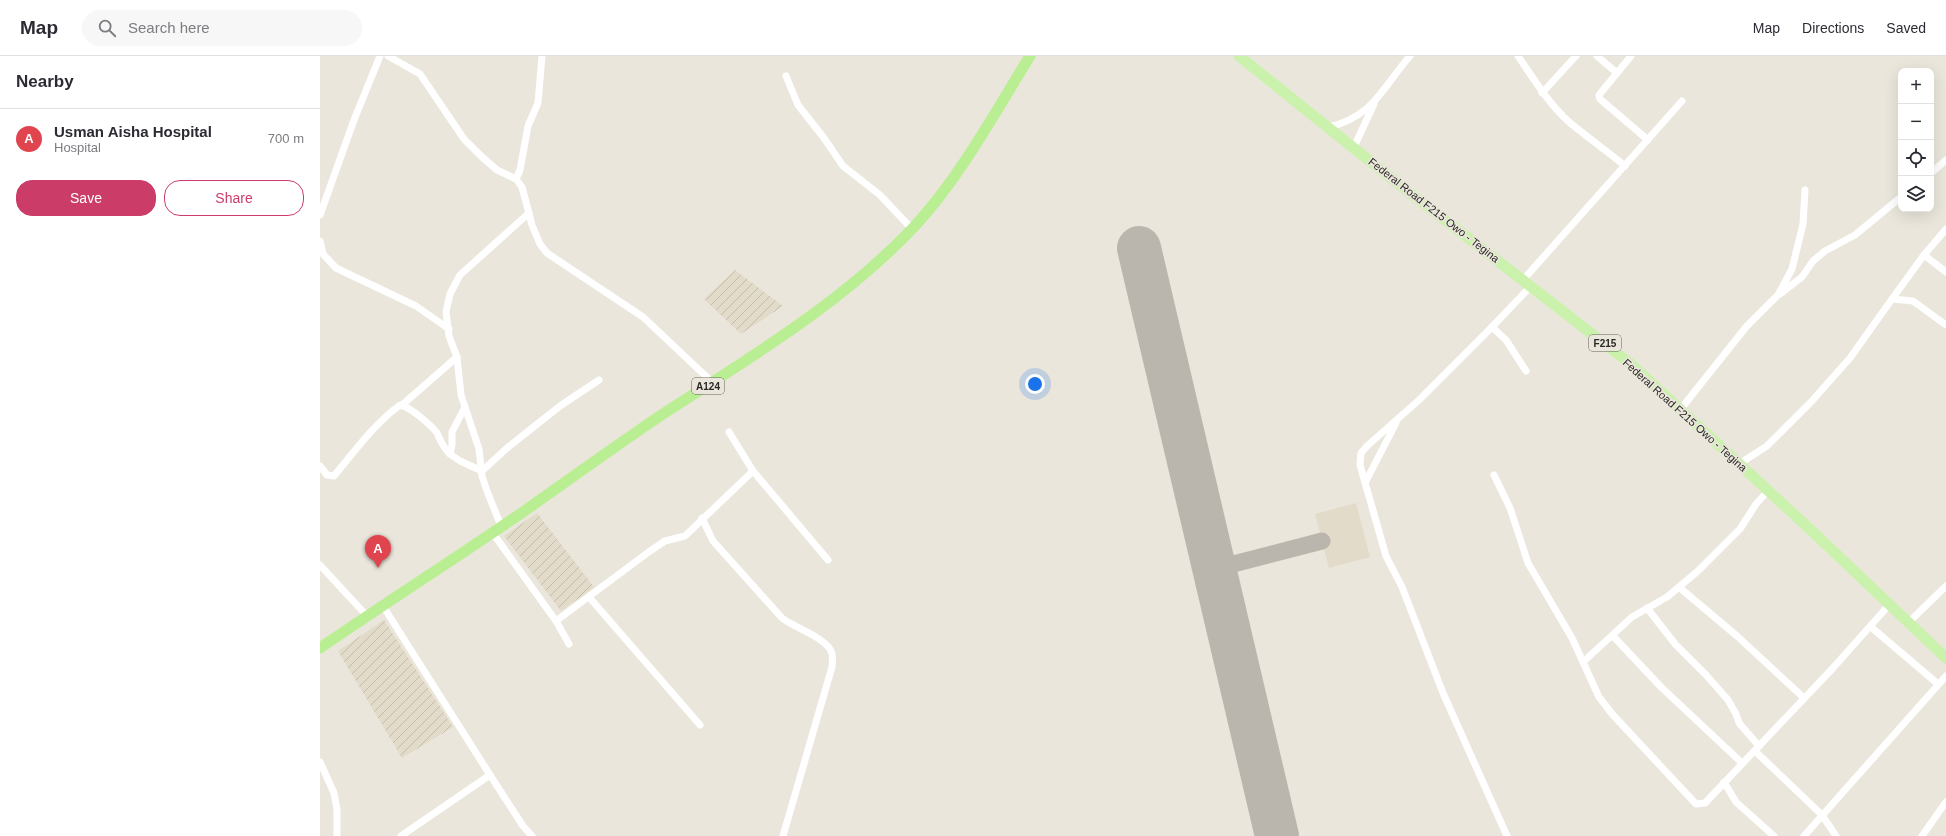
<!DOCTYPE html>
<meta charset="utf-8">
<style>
body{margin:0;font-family:Helvetica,sans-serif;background:#f7f7f7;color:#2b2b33}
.controls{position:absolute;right:12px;top:12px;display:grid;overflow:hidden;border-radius:8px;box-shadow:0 4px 16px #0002}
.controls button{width:36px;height:36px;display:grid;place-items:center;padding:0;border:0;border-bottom:1px solid #e1e1e2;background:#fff;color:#2b2b33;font:20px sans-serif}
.you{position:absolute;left:715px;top:328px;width:14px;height:14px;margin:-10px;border:3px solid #fff;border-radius:50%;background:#1a73e8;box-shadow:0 0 0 6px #1a73e833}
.badge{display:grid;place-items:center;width:26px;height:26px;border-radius:50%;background:#cb3d68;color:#fff;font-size:13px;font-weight:700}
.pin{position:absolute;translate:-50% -33px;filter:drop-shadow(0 1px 2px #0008)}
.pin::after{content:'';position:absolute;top:21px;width:14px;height:12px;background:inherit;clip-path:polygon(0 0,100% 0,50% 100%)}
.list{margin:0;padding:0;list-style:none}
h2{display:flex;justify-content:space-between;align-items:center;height:52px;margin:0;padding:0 16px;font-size:17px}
h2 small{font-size:13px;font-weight:400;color:#7c7c81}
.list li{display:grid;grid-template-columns:26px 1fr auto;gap:12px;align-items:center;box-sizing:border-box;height:60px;padding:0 16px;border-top:1px solid #e1e1e2}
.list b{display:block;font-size:15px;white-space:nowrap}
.list p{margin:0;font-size:13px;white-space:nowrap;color:#7c7c81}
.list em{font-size:13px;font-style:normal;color:#7c7c81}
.actions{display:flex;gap:8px;padding:12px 16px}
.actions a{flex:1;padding:9px 0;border:1px solid #cb3d68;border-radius:16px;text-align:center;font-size:14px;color:#cb3d68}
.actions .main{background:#cb3d68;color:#fff}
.icon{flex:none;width:22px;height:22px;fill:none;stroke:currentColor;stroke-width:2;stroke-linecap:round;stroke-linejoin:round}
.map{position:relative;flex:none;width:1626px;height:780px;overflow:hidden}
header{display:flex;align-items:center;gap:24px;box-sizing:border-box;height:56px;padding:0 20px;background:#fff;border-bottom:1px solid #e1e1e2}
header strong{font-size:19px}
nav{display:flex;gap:22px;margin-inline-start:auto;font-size:14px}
.search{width:280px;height:36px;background:#f7f7f7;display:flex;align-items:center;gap:10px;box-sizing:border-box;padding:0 14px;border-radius:22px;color:#7c7c81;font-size:15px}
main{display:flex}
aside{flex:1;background:#fff}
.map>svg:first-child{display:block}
</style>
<header>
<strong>Map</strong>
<div class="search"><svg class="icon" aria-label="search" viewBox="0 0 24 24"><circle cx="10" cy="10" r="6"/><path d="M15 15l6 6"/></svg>Search here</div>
<nav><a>Map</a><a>Directions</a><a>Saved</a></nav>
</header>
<main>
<aside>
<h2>Nearby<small></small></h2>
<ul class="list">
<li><span class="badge" style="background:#e0444e">A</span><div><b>Usman Aisha Hospital</b><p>Hospital</p></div><em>700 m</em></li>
</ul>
<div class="actions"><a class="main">Save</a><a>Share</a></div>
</aside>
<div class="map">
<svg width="1626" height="780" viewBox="0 0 1626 780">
<defs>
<pattern id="industrial-furrows" width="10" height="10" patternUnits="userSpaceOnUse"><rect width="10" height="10" fill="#e2dbca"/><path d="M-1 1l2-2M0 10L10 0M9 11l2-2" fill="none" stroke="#c2bcad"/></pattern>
</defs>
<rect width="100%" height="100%" fill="#eae6dc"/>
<path fill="#e2dbca" d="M1036 447 1050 501 1009 512 995 458Z"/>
<g fill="url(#industrial-furrows)">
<path d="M415 214 463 250 421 278 384 243Z"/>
<path d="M217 457 274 531 241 555 184 480Z"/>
<path d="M64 564 133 671 82 702 18 595Z"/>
</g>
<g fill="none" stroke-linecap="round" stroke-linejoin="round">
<path stroke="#bab6ae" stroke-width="17" d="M894 513 1002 485"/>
<path stroke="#bab6ae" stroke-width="44" d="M819 192 957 780"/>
<g stroke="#fff" stroke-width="7">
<path d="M68 0 100 18 144 83 162 101 177 114 196 123 202 131 212 169 220 188 227 197 323 261 393 327"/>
<path d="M1198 0C1214 23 1228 47 1249 66 1267 81 1287 95 1305 110"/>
<path d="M1277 0 1297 17 1311 0"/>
<path d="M1297 17 1279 39 1280 43 1328 84"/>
<path d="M466 20 478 49 504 82 523 110 560 139 592 173"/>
<path d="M1222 37 1256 0"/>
<path d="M1009 71C1054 60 1062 32 1090 0"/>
<path d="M1034 91 1054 48"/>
<path d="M1611 117 1626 104"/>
<path d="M196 123 200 114 208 70 218 47 222 0"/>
<path d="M0 159 34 64 60 0"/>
<path d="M0 185 3 198 16 212 96 250 129 273"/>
<path d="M1604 199 1626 216"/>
<path d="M1203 224 1362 45"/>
<path d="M1460 238 1482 221 1493 205 1505 195 1535 179 1581 141"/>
<path d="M1572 243 1604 199 1626 173"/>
<path d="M1172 271 1186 284 1206 315"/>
<path d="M82 349 137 301"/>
<path d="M144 353 132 376V389L130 398 140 405 162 415 187 392 240 350 279 324"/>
<path d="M1360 354 1426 271 1458 239 1472 213 1483 168 1485 134"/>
<path d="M409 376 433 415 508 504"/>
<path d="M1419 408 1447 390 1491 346 1530 302 1572 243 1593 245 1626 269"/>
<path d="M0 410 7 419 14 420C34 396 54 368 80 349 89 350 111 369 117 377 121 385 123 392 130 398"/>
<path d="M1174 419 1190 452 1208 507 1252 582 1279 641 1293 659 1376 748 1385 747 1513 612 1569 549"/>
<path d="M1046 425 1076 367"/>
<path d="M382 462 393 485 462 562C475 572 504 581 511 595 514 600 512 605 512 611L463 780"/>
<path d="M181 470 167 435 162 420 159 393 141 339 137 301 129 280 126 256 130 238 140 219 209 157"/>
<path d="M172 476 236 565 249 588"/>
<path d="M0 509 47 560"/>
<path d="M1360 532 1417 580 1484 642"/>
<path d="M269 541 380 669"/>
<path d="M63 550 170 719 203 770 212 780"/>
<path d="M1327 552 1356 589 1387 620 1408 644 1416 658 1419 667 1439 690"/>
<path d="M236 565 330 495 345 485 365 480 433 415"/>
<path d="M1588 567 1626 530"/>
<path d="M1551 571 1618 628"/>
<path d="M1293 580 1341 631 1422 707"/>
<path d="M1263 606 1312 561 1347 541 1378 515 1420 473 1436 448 1448 435"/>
<path d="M1435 695 1502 759 1516 780"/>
<path d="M0 706 14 737 17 754V780"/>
<path d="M1404 726 1416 746 1454 780"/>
<path d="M81 780 170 719"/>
<path d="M1187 780 1123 637 1082 531 1066 500 1040 409 1041 397 1047 390 1099 344 1172 271 1211 230"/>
<path d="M1484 780 1626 620"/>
<path d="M1602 780 1626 746"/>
</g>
<path stroke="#cbf2ad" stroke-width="11" d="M919 0 1076 126 1312 309 1493 476 1626 602"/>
<path stroke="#baee92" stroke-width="11" d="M0 592C67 546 136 502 203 456 247 425 290 394 334 364 424 305 519 250 594 171 640 121 674 58 710 0"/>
</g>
<g text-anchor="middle" stroke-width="3.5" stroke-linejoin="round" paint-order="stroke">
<g fill="#eae6dc" stroke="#64615c" stroke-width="1">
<rect x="1269" y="279" width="32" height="16" rx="3"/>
<rect x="372" y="322" width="32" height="16" rx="3"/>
</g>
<g font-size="10" font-weight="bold" fill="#2a2825">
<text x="1285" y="291">F215</text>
<text x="388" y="334">A124</text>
</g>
<g font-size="11" fill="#2a2825" stroke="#eae6dc">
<text transform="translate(1114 154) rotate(38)" y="4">Federal Road F215 Owo - Tegina</text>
<text transform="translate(1365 359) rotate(42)" y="4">Federal Road F215 Owo - Tegina</text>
</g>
</g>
</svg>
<div class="controls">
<button>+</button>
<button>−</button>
<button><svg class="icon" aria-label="locate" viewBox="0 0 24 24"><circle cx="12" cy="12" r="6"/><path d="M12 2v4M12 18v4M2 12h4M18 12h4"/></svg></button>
<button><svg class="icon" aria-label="layers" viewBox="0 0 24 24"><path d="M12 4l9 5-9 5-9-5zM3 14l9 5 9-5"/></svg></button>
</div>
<div class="you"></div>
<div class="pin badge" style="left:58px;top:512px;background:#e0444e">A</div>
</div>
</main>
